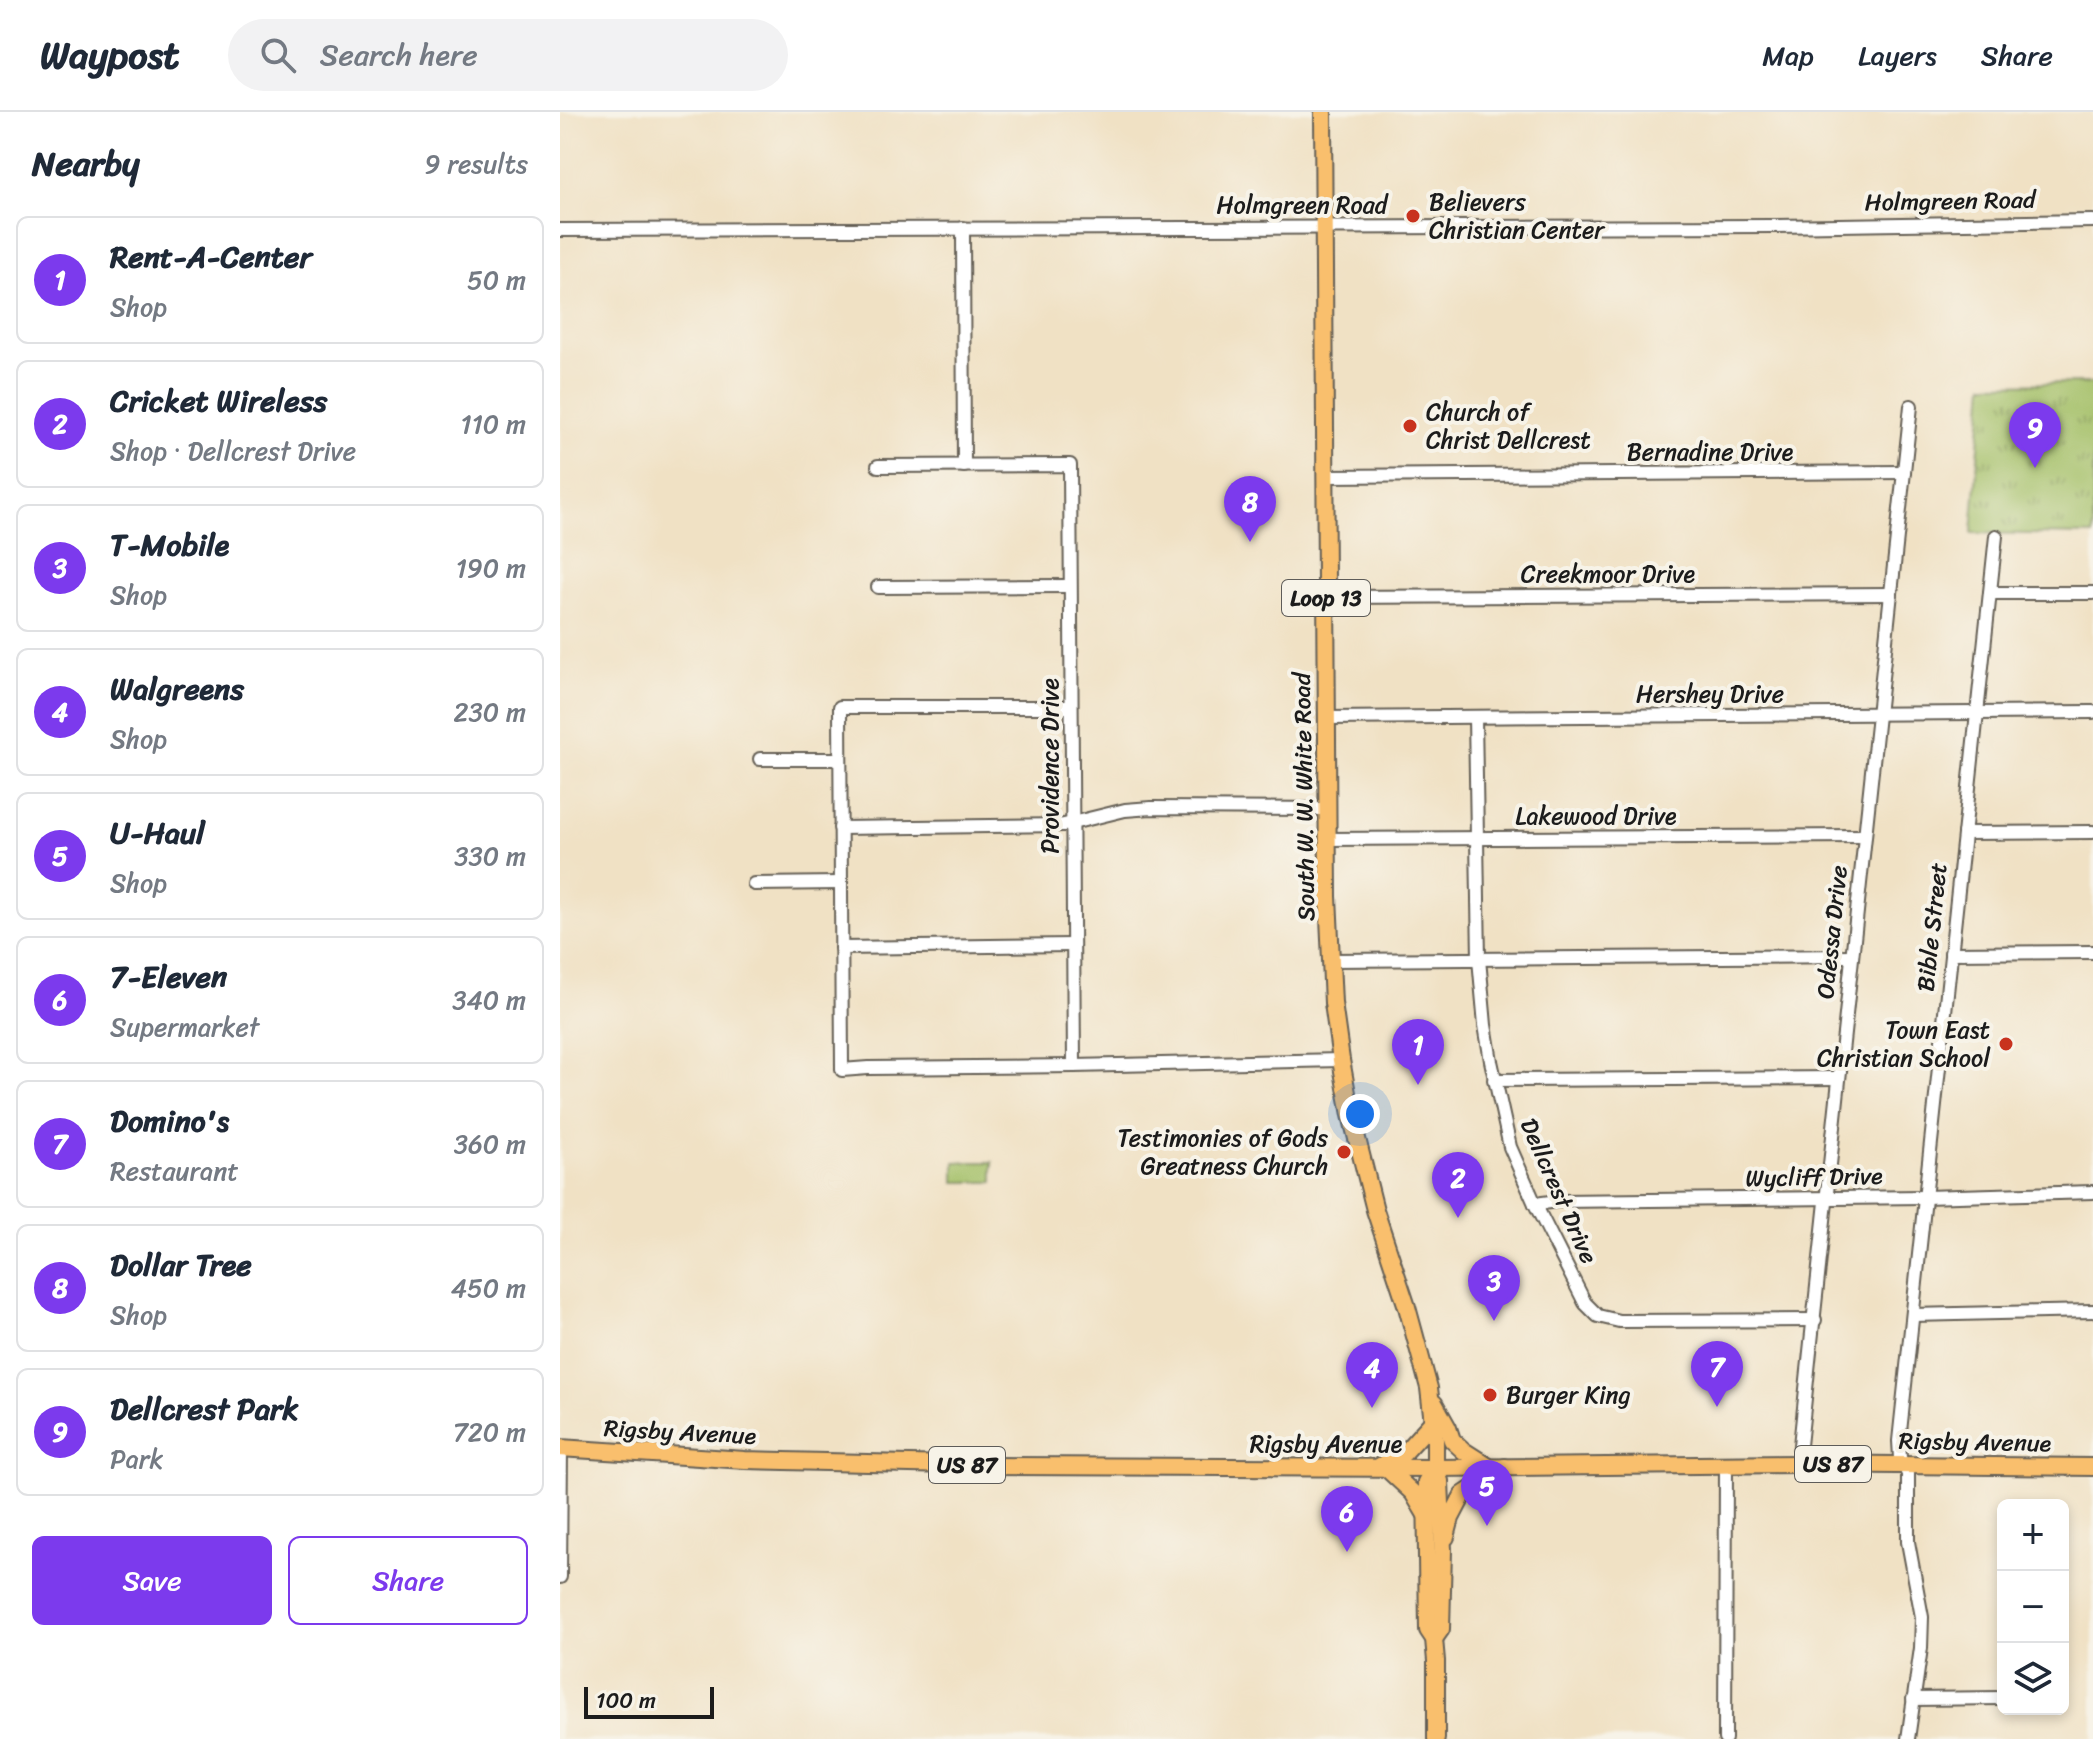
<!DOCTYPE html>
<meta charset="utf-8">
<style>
body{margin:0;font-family:Sriracha,sans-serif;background:#f2f2f3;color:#1f2937}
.controls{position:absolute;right:24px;bottom:24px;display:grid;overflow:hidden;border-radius:12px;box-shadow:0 4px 12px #0003}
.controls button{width:72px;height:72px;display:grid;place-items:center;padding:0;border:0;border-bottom:2px solid #e0e1e3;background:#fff;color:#1f2937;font:40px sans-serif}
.scale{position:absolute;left:24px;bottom:20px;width:130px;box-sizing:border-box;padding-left:8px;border:4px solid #1c1c1c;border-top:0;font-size:22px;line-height:28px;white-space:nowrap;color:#1c1c1c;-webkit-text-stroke:6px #f7f3e8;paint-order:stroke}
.you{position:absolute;left:800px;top:1002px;width:28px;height:28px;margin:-20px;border:6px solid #fff;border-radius:50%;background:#1a73e8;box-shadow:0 0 0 12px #1a73e833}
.badge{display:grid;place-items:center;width:52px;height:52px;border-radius:50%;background:#7c3aed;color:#fff;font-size:26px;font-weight:700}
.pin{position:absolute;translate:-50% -66px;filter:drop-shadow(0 2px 4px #0008)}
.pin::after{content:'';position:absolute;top:42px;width:28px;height:24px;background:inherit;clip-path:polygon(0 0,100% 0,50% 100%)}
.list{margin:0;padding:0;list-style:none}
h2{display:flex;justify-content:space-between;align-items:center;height:104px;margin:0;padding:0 32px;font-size:34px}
h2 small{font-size:26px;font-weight:400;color:#747a83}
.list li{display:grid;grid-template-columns:52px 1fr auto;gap:24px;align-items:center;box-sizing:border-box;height:128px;margin:0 16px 16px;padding:0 16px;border:2px solid #e0e1e3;border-radius:12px}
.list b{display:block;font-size:30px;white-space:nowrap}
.list p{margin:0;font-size:26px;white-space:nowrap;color:#747a83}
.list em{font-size:26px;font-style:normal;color:#747a83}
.actions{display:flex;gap:16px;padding:24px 32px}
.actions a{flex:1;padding:18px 0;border:2px solid #7c3aed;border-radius:12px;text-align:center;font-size:28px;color:#7c3aed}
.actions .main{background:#7c3aed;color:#fff}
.icon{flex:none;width:44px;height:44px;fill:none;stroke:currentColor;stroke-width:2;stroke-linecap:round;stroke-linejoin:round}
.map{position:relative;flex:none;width:1533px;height:1627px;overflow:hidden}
header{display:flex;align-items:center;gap:48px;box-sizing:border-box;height:112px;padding:0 40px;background:#fff;border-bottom:2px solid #e0e1e3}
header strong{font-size:38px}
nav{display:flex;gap:44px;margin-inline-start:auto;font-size:28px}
.search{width:560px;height:72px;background:#f2f2f3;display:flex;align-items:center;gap:20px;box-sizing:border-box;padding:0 28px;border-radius:44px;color:#747a83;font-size:30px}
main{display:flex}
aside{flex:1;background:#fff}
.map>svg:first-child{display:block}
</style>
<header>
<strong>Waypost</strong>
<div class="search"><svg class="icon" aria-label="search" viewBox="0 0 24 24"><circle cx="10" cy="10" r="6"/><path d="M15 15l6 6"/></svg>Search here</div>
<nav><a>Map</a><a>Layers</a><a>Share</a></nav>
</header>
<main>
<aside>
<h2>Nearby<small>9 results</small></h2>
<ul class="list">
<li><span class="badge">1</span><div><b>Rent-A-Center</b><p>Shop</p></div><em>50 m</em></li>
<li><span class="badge">2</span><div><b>Cricket Wireless</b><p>Shop · Dellcrest Drive</p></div><em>110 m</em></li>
<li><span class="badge">3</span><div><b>T-Mobile</b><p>Shop</p></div><em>190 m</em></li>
<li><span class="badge">4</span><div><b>Walgreens</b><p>Shop</p></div><em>230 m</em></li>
<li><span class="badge">5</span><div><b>U-Haul</b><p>Shop</p></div><em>330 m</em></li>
<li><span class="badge">6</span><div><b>7-Eleven</b><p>Supermarket</p></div><em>340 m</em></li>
<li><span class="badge">7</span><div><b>Domino's</b><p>Restaurant</p></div><em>360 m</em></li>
<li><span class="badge">8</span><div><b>Dollar Tree</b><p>Shop</p></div><em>450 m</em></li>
<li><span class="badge">9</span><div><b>Dellcrest Park</b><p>Park</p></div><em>720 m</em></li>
</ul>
<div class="actions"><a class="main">Save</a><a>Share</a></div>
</aside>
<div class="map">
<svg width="1533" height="1627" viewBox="0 0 1533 1627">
<defs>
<pattern id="park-tufts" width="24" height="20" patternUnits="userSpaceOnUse" patternTransform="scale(2)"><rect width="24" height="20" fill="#a3bf66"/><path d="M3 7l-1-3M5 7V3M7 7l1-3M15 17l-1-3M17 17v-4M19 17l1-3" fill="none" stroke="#849a53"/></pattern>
</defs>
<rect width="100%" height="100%" fill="#f7f3e8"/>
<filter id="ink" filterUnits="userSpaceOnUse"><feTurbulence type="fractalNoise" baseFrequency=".0125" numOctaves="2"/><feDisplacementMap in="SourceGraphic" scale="16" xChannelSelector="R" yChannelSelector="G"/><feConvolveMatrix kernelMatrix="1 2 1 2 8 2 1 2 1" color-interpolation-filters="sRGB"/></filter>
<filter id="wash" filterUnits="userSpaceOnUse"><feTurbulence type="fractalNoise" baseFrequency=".006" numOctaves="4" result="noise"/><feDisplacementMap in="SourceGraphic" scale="32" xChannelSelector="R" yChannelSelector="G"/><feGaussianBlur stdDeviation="1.8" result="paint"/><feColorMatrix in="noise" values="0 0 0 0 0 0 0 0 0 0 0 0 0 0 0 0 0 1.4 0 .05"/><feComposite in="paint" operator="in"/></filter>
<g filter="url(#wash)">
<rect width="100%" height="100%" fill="#f0e1c4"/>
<rect fill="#a3bf66" stroke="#606e41" stroke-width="2" x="395" y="1050" width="38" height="20"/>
<path fill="url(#park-tufts)" stroke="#606e41" stroke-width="2" d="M1533 271V423L1412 421 1424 272Z"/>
</g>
<g filter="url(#ink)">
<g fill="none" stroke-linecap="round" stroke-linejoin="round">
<g stroke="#666157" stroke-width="16">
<g id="minor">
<path d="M403 116 404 354"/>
<path d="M0 118 1216 114 1533 109"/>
<path d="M318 354 510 353 514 954"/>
<path d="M765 364 1344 360"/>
<path d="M318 475 510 474"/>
<path d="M1430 481H1533"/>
<path d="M766 485 1331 482"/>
<path d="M511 595H280L282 958 308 956 514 954 781 948"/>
<path d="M915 605 919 847 925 913 931 949 950 1035 975 1092 1025 1191 1038 1204 1059 1209 1255 1208"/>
<path d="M766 606 1533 600"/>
<path d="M200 647H280"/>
<path d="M280 716 504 713 565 698 591 696 767 697"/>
<path d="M1404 721 1533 720"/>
<path d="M767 727 1305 724"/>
<path d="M194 772 281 771"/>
<path d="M281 836 513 833"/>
<path d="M1391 841 1533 840"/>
<path d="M771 848 1292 844"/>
<path d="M934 968 1279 966"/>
<path d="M975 1092 998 1089 1365 1085 1533 1080"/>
<path d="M1353 1203 1533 1199"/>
<path d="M1238 1352 1351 294"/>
<path d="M0 1465 1 1336"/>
<path d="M1353 1587 1443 1586"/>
<path d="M1165 1627 1166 1353"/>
<path d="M1348 1627 1361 1536 1362 1505 1348 1430V1362L1340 1346 1339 1329 1436 424"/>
</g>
</g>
<g stroke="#666157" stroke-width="20">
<g id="major">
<path d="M763 0 768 784 773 891 781 948 791 1003 815 1098 847 1195 869 1276 875 1328V1356L880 1369 883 1438 881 1517 874 1527"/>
<path d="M874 1291 888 1316 892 1328 904 1339 929 1355"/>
<path d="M0 1336 185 1348 433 1354 875 1356 1238 1352 1533 1355"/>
<path d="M820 1354 844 1341 873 1309"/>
<path d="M826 1356 853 1381 866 1403"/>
<path d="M875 1356 866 1370 868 1518 874 1527 876 1549V1627"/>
<path d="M886 1425 891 1406 903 1383 945 1355"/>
</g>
</g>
<use href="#minor" stroke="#fff" stroke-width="12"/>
<use href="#major" stroke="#f9bf6d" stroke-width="16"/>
</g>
</g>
<g fill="#c8321e" stroke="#f7f3e8" stroke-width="3">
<circle cx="853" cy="104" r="8"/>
<circle cx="850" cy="314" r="8"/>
<circle cx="1446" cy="932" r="8"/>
<circle cx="784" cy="1040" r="8"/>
<circle cx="930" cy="1283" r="8"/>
</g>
<g text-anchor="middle" stroke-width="8" stroke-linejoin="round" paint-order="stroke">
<g fill="#f7f3e8" stroke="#5e5c59" stroke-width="2">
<rect x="722" y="468" width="88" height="36" rx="6"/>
<rect x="1235" y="1334" width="76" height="36" rx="6"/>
<rect x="369" y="1335" width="76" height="36" rx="6"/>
</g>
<g font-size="22" font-weight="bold" fill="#1c1c1c">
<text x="766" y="494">Loop 13</text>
<text x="1273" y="1360">US 87</text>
<text x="407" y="1361">US 87</text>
</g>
<g font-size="24" fill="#1c1c1c" stroke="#f7f3e8">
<text transform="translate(1390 89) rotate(-1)" y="8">Holmgreen Road</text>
<text x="742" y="101">Holmgreen Road</text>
<text x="1150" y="348">Bernadine Drive</text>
<text x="1048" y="470">Creekmoor Drive</text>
<text x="1150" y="590">Hershey Drive</text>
<text transform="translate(490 654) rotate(-90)" y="8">Providence Drive</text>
<text transform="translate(744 685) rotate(-91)" y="8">South W. W. White Road</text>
<text x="1036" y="712">Lakewood Drive</text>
<text transform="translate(1372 815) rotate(-84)" y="8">Bible Street</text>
<text transform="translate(1272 820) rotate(-84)" y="8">Odessa Drive</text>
<text transform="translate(1254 1065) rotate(-1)" y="8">Wycliff Drive</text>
<text transform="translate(999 1079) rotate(66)" y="8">Dellcrest Drive</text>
<text transform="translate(120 1320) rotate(3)" y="8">Rigsby Avenue</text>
<text transform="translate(1415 1330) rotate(1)" y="8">Rigsby Avenue</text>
<text x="766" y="1340">Rigsby Avenue</text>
</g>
<g font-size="24" fill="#1c1c1c" stroke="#f7f3e8" text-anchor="start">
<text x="869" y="98">Believers<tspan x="869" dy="28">Christian Center</tspan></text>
<text x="866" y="308">Church of<tspan x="866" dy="28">Christ Dellcrest</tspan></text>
<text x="1430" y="926" text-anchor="end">Town East<tspan x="1430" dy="28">Christian School</tspan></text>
<text x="768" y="1034" text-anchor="end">Testimonies of Gods<tspan x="768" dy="28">Greatness Church</tspan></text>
<text x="946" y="1291">Burger King</text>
</g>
</g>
</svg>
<div class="controls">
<button>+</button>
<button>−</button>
<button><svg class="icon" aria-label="layers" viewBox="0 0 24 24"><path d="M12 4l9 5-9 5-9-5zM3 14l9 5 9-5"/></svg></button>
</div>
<div class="scale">100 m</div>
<div class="you"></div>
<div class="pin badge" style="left:858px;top:973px">1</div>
<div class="pin badge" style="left:898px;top:1106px">2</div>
<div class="pin badge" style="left:934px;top:1209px">3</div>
<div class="pin badge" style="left:812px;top:1296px">4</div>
<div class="pin badge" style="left:927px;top:1414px">5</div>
<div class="pin badge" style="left:787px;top:1440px">6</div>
<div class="pin badge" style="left:1157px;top:1295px">7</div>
<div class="pin badge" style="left:690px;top:430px">8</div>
<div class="pin badge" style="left:1475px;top:356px">9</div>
</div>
</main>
